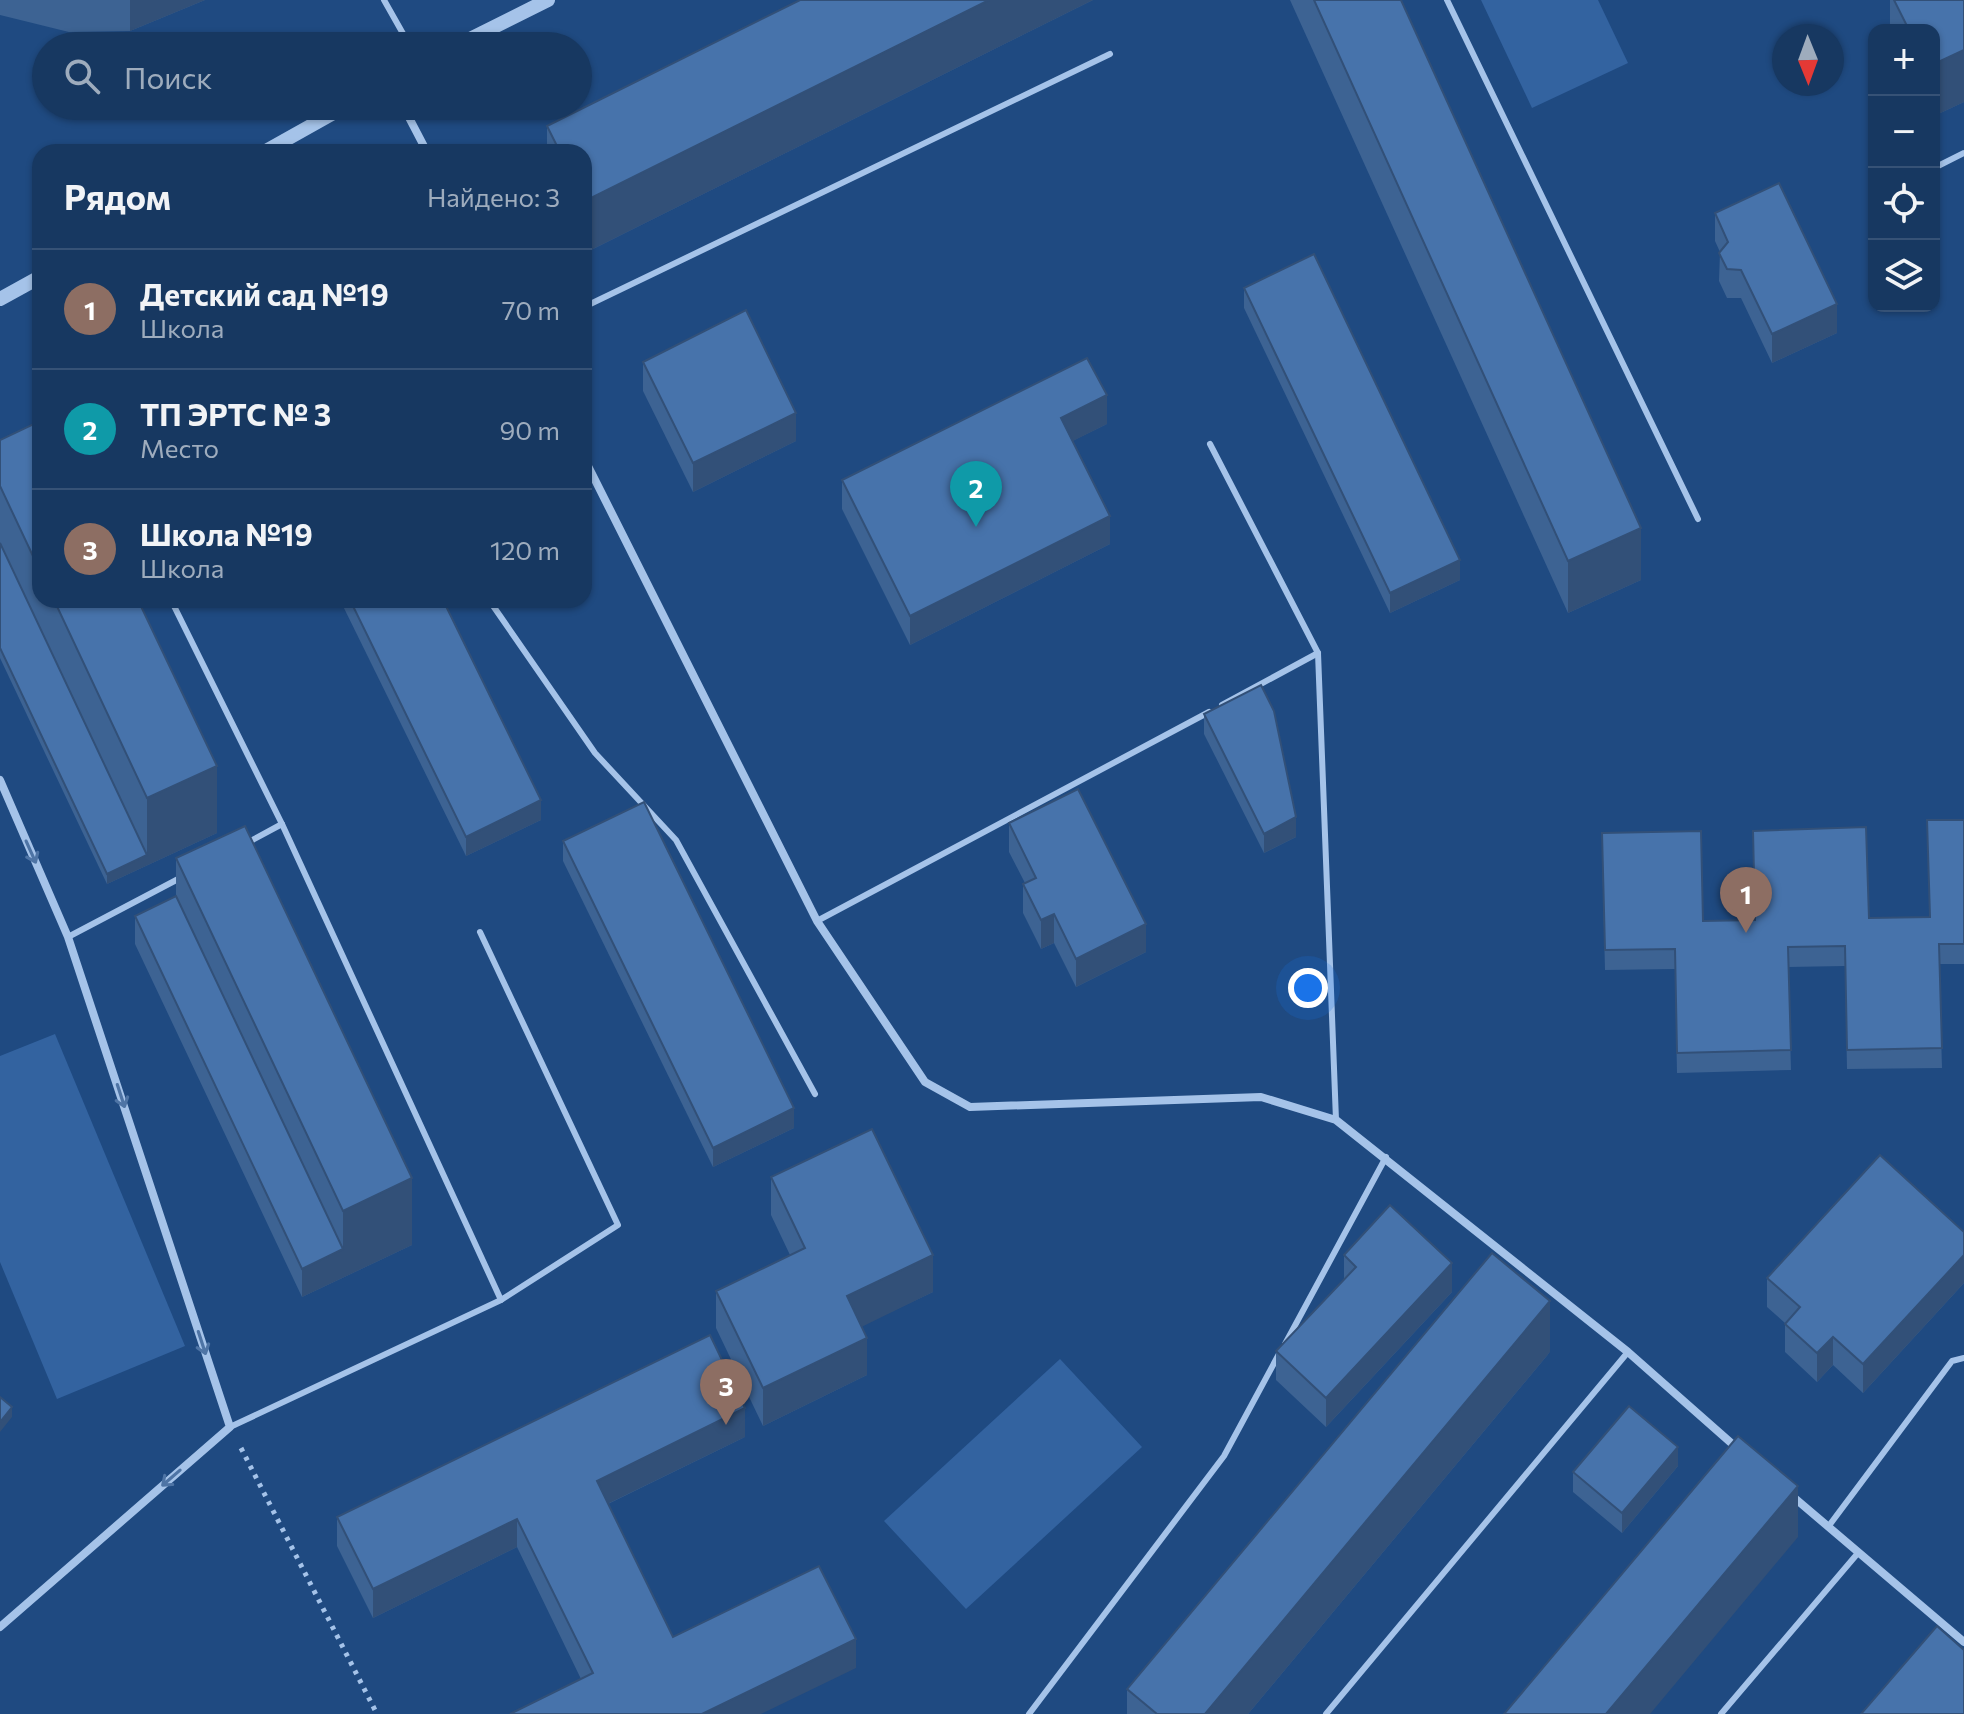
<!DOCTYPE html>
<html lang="ru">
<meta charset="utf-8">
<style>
body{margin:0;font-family:Commissioner,sans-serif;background:#203f67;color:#f1f3f6}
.controls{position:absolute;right:24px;top:24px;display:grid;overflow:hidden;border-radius:16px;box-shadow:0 2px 6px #0004}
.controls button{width:72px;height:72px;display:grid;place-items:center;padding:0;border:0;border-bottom:2px solid #365276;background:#173861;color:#f1f3f6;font:40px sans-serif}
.compass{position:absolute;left:1772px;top:24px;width:72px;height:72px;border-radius:50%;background:#173861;box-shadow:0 2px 6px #0004;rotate:179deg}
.you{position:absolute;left:1308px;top:988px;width:28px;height:28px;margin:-20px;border:6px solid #fff;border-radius:50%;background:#1a73e8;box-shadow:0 0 0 12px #1a73e833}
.badge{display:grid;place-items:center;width:52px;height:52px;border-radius:50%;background:#f7cd64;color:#fff;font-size:26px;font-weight:700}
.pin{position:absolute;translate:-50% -66px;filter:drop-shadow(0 2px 4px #0008)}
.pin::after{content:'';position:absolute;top:42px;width:28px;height:24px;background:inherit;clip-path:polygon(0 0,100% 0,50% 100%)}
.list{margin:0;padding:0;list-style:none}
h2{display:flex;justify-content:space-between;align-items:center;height:104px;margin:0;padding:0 32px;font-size:34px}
h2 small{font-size:26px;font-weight:400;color:#9eacbd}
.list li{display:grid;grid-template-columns:52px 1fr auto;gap:24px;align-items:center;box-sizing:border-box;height:120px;padding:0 32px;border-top:2px solid #365276}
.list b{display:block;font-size:30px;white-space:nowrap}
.list p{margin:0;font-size:26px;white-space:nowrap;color:#9eacbd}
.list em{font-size:26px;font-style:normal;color:#9eacbd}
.icon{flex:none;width:44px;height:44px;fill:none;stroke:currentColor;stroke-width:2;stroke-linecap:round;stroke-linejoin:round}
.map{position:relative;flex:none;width:1964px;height:1714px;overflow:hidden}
.search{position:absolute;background:#173861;box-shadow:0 2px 6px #0004;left:32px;top:32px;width:560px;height:88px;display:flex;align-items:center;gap:20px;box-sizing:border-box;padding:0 28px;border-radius:44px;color:#9eacbd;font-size:30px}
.panel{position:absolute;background:#173861;box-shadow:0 2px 6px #0004;left:32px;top:144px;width:560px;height:464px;border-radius:24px}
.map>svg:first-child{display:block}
</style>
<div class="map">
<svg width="1964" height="1714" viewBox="0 0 1964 1714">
<rect width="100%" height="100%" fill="#1f4a81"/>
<g fill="#3363a0">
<path d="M1481 0H1598L1628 63 1532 108Z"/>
<path d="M55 1034 185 1346 57 1399 0 1262V1056Z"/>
<path d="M1060 1359 1142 1447 966 1609 884 1521Z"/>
</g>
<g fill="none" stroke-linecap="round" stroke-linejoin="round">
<path stroke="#a5c3e9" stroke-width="5" stroke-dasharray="4 6" stroke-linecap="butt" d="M241 1448 377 1714"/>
<g stroke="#a5c3e9" stroke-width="6">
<path d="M384 0 410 46"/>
<path d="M1447 0 1698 519"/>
<path d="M1934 168 1964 153"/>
<path d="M584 307 1110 54"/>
<path d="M1210 444 1318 653 1222 705"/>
<path d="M489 600 595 753 676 840 815 1094"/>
<path d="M174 606 282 824"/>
<path d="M1318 653 1336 1120"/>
<path d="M245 844 282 824 501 1300 618 1225 480 932"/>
<path d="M817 921 1209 712"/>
<path d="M68 937 182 877"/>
<path d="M1285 1344 1386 1157"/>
<path d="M230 1427 501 1300"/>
<path d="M1828 1527 1952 1361 1964 1358"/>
<path d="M1029 1714 1224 1456 1279 1354"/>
<path d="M1326 1714 1628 1352"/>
<path d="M1721 1714 1858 1553"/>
</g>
<g stroke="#a5c3e9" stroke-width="8">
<path d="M403 106 427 152"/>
<path d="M584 458 817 921 925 1082 970 1107 1261 1097 1336 1120 1628 1352 1738 1449"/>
<path d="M0 780 68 937 230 1427 0 1627"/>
<path d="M1791 1495 1964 1642"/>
</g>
<g stroke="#a5c3e9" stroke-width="14">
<path d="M456 46 548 0"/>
<path d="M264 152 346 106"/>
<path d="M0 299 40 277"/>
</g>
</g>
<g fill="#3d6393">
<path d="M0 0H205L130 31 69 32 0 15Z"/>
<path d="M800 0H1093L585 253 584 152H547V126Z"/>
<path d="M1290 0H1401L1641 580 1568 613Z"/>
<path d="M1890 0H1964V102L1934 116V30H1890Z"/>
<path d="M1715 213 1837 333 1772 363 1741 298H1727L1719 281 1720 252 1715 241Z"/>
<path d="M1244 288 1460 580 1390 613 1244 308Z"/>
<path d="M643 362 796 441 693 492 643 391Z"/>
<path d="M40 421V600H138L217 833 107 884 0 658V440Z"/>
<path d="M1107 424 1072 441 1110 544 910 645 842 509V480Z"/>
<path d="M340 600H443L541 820 466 856Z"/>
<path d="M1204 714 1296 837 1264 853 1204 734Z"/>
<path d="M1964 820V964H1939L1942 1068 1847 1069 1845 966 1788 967 1791 1070 1677 1073 1675 969 1605 970 1602 852 1703 921 1929 917Z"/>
<path d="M1009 823 1146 952 1076 987 1054 943 1041 949 1023 913V884L1025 883 1009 852Z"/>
<path d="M563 841 794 1128 713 1167 563 861Z"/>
<path d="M176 858 412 1245 302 1297 135 944V916L176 896Z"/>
<path d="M771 1177 933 1292 861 1326 867 1375 763 1426 716 1328V1291L790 1255 771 1215Z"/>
<path d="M1964 1232V1283L1863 1393 1833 1365 1817 1382 1785 1352V1323L1767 1307V1278Z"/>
<path d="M1344 1255 1452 1292 1326 1427 1276 1380V1351L1344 1280Z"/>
<path d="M1550 1352 1248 1714H1127V1689Z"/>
<path d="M745 1437 608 1504 673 1637 856 1668 581 1679 517 1547 373 1618 337 1546V1517Z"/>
<path d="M1678 1466 1622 1533 1573 1492V1472Z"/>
</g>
<g fill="#325078">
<path d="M130 0H205L130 31Z"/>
<path d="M989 0H1093L585 253V201Z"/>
<path d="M1964 50V102L1934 116V64Z"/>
<path d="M1837 304V333L1772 363V334Z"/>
<path d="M1107 395V424L1061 447V418Z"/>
<path d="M796 413V441L693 492V463Z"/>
<path d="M1110 516V544L910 645V616Z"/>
<path d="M1641 528V580L1568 613V561Z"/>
<path d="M1460 560V580L1390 613V593Z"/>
<path d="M217 766V833L107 884V874L147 855V798Z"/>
<path d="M541 800V820L466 856V837Z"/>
<path d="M1296 817V837L1264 853V834Z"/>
<path d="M1054 914V943L1041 949V920Z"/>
<path d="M1146 924V952L1076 987V959Z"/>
<path d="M794 1108V1128L713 1167V1148Z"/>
<path d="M412 1178V1245L302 1297V1269L343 1249V1211Z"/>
<path d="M933 1255V1292L847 1334V1296Z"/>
<path d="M1964 1255V1283L1863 1393V1364Z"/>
<path d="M1452 1263V1292L1326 1427V1398Z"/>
<path d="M1550 1301V1352L1248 1714H1205Z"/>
<path d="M1833 1337V1365L1817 1382V1353Z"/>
<path d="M867 1338V1375L763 1426V1388Z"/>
<path d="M12 1407V1417L0 1432V1422Z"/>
<path d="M745 1408V1437L597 1509V1481Z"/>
<path d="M1678 1447V1466L1622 1533V1513Z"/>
<path d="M1798 1486V1537L1650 1714H1606Z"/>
<path d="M517 1519V1547L373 1618V1589Z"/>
<path d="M856 1639V1668L761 1714H702Z"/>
</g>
<g fill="#4773ab" stroke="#325078" stroke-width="2">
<path d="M800 0H989L585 201 584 152H560L547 126Z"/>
<path d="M1314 0H1401L1641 528 1568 561Z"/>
<path d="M1894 0H1964V50L1934 64V30H1909Z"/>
<path d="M1779 183 1837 304 1772 334 1741 270 1727 269 1719 253 1728 242 1715 213Z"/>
<path d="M1314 254 1460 560 1390 593 1244 288Z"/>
<path d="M746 310 796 413 693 463 643 362Z"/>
<path d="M1087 358 1107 395 1061 418 1110 516 910 616 842 480Z"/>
<path d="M40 421V571L0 486V440Z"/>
<path d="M0 543 147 855 107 874 0 648Z"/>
<path d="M54 600H138L217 766 147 798Z"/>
<path d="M350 600H443L541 800 466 837Z"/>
<path d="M1261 685 1274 711 1296 817 1264 834 1204 714Z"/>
<path d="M1078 789 1146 924 1076 959 1054 914 1041 920 1023 884 1036 878 1009 823Z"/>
<path d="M644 802 794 1108 713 1148 563 841Z"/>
<path d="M1927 820H1964V944H1939L1942 1048 1847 1050 1845 946 1788 947 1791 1050 1677 1053 1675 949 1605 950 1602 833 1701 831 1703 921 1755 920 1753 831 1866 827 1869 918 1930 917Z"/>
<path d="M245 826 412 1178 343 1211 176 858Z"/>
<path d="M176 896 343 1249 302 1269 135 916Z"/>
<path d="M872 1129 933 1255 847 1296 867 1338 763 1388 716 1291 805 1248 771 1177Z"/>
<path d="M1880 1155 1964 1232V1255L1863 1364 1833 1337 1817 1353 1785 1324 1800 1307 1767 1278Z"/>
<path d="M1390 1205 1452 1263 1326 1398 1276 1351 1356 1267 1344 1255Z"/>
<path d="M1492 1253 1550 1301 1205 1714H1157L1127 1689Z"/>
<path d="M710 1335 745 1408 597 1481 673 1637 819 1566 856 1639 702 1714H510L593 1673 517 1519 373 1589 337 1517Z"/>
<path d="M0 1397 12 1407 0 1422Z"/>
<path d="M1629 1406 1678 1447 1622 1513 1573 1472Z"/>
<path d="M1738 1436 1798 1486 1606 1714H1504Z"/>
<path d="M1937 1626 1964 1650V1714H1861Z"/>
</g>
<defs><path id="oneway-shaft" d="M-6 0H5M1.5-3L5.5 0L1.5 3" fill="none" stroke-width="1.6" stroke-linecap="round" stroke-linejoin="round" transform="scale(2)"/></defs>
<g stroke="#4e74a5">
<use href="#oneway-shaft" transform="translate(31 852) rotate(66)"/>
<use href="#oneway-shaft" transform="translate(121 1096) rotate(72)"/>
<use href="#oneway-shaft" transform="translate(202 1343) rotate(72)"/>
<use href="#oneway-shaft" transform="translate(171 1478) rotate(139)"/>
</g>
</svg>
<div class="controls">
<button>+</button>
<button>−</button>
<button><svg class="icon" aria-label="locate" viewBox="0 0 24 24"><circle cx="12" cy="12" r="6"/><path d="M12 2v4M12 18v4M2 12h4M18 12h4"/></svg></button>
<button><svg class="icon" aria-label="layers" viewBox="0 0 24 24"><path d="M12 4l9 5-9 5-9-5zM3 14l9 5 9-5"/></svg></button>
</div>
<svg class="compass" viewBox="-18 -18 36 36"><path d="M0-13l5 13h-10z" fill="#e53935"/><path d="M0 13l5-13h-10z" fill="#9eacbd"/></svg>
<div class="you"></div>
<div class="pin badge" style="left:1746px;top:933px;background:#8d6e63">1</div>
<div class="pin badge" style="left:976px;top:527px;background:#0f9aa8">2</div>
<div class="pin badge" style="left:726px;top:1425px;background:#8d6e63">3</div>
<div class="search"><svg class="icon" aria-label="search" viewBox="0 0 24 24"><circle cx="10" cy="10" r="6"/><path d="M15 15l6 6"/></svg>Поиск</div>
<section class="panel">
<h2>Рядом<small>Найдено: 3</small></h2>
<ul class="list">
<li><span class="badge" style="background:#8d6e63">1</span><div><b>Детский сад №19</b><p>Школа</p></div><em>70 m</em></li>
<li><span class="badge" style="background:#0f9aa8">2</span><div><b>ТП ЭРТС № 3</b><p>Место</p></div><em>90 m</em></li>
<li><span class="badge" style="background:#8d6e63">3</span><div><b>Школа №19</b><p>Школа</p></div><em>120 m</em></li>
</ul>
</section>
</div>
